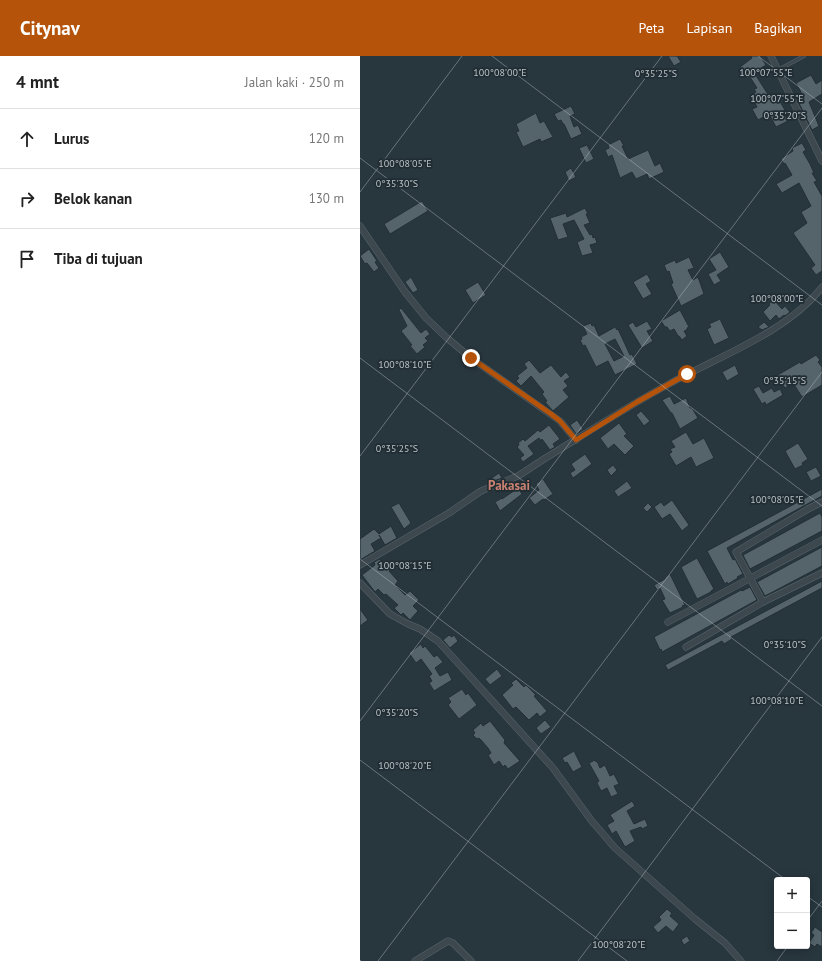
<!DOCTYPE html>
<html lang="id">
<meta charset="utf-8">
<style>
body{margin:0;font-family:"PT Sans",sans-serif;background:#f6f6f6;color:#222}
.controls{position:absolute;right:12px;bottom:12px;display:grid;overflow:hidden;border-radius:4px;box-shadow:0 2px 10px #0003}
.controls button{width:36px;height:36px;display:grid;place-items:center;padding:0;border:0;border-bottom:1px solid #e0e0e0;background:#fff;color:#222;font:20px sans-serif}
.stop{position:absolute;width:12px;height:12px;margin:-9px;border:3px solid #b45309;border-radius:50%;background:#fff}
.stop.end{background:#b45309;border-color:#fff;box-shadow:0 1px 4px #0008}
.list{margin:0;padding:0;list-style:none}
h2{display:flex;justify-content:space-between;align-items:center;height:52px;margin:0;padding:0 16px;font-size:17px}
h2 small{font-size:13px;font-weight:400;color:#767676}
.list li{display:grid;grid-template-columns:26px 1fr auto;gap:12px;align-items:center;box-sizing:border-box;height:60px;padding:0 16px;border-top:1px solid #e0e0e0}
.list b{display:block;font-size:15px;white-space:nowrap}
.list em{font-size:13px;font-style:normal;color:#767676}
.icon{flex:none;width:22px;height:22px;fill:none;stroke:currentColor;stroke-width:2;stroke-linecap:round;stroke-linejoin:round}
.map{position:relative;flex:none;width:462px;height:905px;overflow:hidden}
header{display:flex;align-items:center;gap:24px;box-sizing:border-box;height:56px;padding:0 20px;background:#b45309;color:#fff}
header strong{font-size:19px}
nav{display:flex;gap:22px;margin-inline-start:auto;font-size:14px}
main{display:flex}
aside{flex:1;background:#fff}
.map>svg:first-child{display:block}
</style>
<header>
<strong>Citynav</strong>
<nav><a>Peta</a><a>Lapisan</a><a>Bagikan</a></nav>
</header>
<main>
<aside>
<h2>4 mnt<small>Jalan kaki · 250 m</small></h2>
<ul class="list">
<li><svg class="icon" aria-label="ahead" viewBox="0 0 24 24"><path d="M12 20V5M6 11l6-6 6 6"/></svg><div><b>Lurus</b></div><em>120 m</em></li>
<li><svg class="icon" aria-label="right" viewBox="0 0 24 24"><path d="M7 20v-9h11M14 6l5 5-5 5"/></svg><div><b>Belok kanan</b></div><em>130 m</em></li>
<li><svg class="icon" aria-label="arrive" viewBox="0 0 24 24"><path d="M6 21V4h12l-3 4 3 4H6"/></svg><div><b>Tiba di tujuan</b></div></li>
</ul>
</aside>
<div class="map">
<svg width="462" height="905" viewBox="0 0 462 905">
<rect width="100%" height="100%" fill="#28363e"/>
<g fill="#54646a" stroke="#232f35" fill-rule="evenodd">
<path d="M308 0H317L321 6 314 10Z"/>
<path d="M391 0H400L406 9 396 15 397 17 395 18 409 40 415 37 425 54 423 55 428 65 416 71 409 58 398 64 392 53 397 51 391 39 396 36 394 33 397 32 390 21 387 23 380 11 392 2Z"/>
<path d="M451 19 456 28 462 24V38L449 46 459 70 452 74 437 43 443 40 436 27Z"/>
<path d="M211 50 215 58 210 60 214 71 218 69 222 78 211 83 204 68H203L201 64 198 65 194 58Z"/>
<path d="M176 57 180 67 184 65 193 81 181 86 180 83 163 91 156 76 159 75 156 68Z"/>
<path d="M260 83 264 90H262L268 103 288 94 295 110 300 107 304 116 289 123 287 118 276 123 272 116 260 122 252 99 248 101 245 94 249 92 248 89Z"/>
<path d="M442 87 446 94 443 96 450 108 454 117H452L457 125 454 126 462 140V215L456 219 451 212 455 209 433 177 447 167 441 156 451 150 439 127 422 137 416 128 432 119 425 107 424 108 421 103 433 95 432 92Z"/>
<path d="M227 89 234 103 226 107 219 92Z"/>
<path d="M211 112 216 121 209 125 205 116Z"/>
<path d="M62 145 68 155 30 178 24 168Z"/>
<path d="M225 152 228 158H226L230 167 224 169 230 179 232 178 233 182 235 181 237 187 230 189 233 197 222 200 217 186 224 183 214 164 203 168 208 181 198 184 190 162 206 157 207 161Z"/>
<path d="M9 193 17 205 15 206 19 212 14 216 7 207 5 208 0 200Z"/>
<path d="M360 196 369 211 357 219 361 225 354 229 348 218 356 214 349 203Z"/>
<path d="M329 201 334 212 328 214 333 224 338 221 344 238 321 250 311 228 313 227 309 215 307 216 304 209 315 204 316 207Z"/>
<path d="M287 218 291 225 286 228 292 238 283 243 273 226Z"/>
<path d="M51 221 58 234 53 237 45 226Z"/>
<path d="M118 226 126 239 113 247 105 234Z"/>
<path d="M413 243 422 253 425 250 430 256 425 260 424 259 419 263 416 259 410 265 403 256 410 249 409 248Z"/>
<path d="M41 252 61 277 66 273 70 278 65 282 68 285 63 289 65 291 57 298 50 290 52 289 41 275 47 270 39 254Z"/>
<path d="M320 254 329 271 327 272V274L324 275 327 280 322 284 319 280H318L314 273 310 275 307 271H305L301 265Z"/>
<path d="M360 263 369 282 354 289 347 273 351 271 349 268Z"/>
<path d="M287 265 292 273 287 275 293 285 282 292 268 269 273 266 276 271Z"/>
<path d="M404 266 409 271 402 274 398 271Z"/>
<path d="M231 267 232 270 234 269 239 280 255 271 257 274 258 273 270 299 272 298 277 308 255 319 248 305 236 311 225 289 223 290 220 284 222 283 221 281 227 278 223 270ZM255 283 264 300 254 305 245 288Z"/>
<path d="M456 299 460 304 458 306 462 311V329L442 341 433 327 425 332 416 320 440 306 441 308Z"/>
<path d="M169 304 180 317 191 309 201 321 206 316 210 321 204 325 208 330 203 334 209 341 193 355 185 346 187 345 182 338 184 336 171 320 161 330 156 325 159 322 157 320 167 312 164 308Z"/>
<path d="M375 309 379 318 367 325 362 316Z"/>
<path d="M399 330 403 337 412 332 414 336 420 333 423 339 406 349 405 346 402 348 393 333Z"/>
<path d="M310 340 314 348 326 342 330 352H332L338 362 320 373 312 357H311L302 344Z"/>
<path d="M281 355 290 365 284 370 276 359Z"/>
<path d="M217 364 223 373 216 378 210 369Z"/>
<path d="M259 367 267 378 264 380 274 390 265 399 254 388 248 393 240 382Z"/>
<path d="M189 369 200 383 193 388 195 391 190 394 182 383 181 385 179 382 168 390 174 398 163 406 160 402 164 399 157 391 159 389 158 387 163 383 165 385 178 374 180 376Z"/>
<path d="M326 376 333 388 344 382 354 402 336 411 331 401 316 410 309 398 312 396 310 393 315 391 311 385Z"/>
<path d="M438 387 448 403 442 407 443 409 435 413 425 395Z"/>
<path d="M225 398 232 408 213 422 210 417 215 414 211 408Z"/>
<path d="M253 409 257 414 251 420 247 414Z"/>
<path d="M456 411 461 420 451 425 446 416Z"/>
<path d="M139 417 142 422 131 426 129 424Z"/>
<path d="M183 423 193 438 184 444 183 443 175 449 169 442 179 434 176 428Z"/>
<path d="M267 425 272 432 258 441 254 435Z"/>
<path d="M158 432 162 438 140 455 135 446 142 442V443Z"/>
<path d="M462 433V440L367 492 373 504 375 503 383 518 377 521 378 522 368 528 367 526 365 528 347 495Z"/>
<path d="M312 444 329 469 322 475 310 458 302 463 294 451 301 446 304 450Z"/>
<path d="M39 447 51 467 44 473 31 451Z"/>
<path d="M288 447 292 451 287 456 283 452Z"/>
<path d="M460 457 462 461V475L390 513 383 499Z"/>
<path d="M31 470 37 482 25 489 19 479 21 482 11 488 15 495 0 504V483L14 473 19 478Z"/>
<path d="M462 491V510L405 540 397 526Z"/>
<path d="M337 502 354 533 351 535V536L337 543 321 511Z"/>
<path d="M20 503 24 509 32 504 36 510 29 515 38 525 35 529 45 539 50 535 59 544 53 550 58 555 50 564 43 557 41 559 34 552 38 549 26 538 24 539 18 533 15 536 2 519 15 509 14 506Z"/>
<path d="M310 518 325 549 322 550 323 551 310 557 302 544 305 543 300 532 297 534 294 529 305 523V522Z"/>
<path d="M462 525V532L371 581 372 583 364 588 362 585 308 614 305 609Z"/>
<path d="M390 531 397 544 302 596 301 593 300 594 294 581 381 534 382 535Z"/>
<path d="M0 553 8 564 0 570Z"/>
<path d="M89 579 92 581 94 579 98 585 90 592 83 584Z"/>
<path d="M61 588 63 592 65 590 74 601 77 599 83 606 75 612 80 620 88 616 92 624 74 635 69 627 72 625 69 620 72 618 61 603 56 607 49 597Z"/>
<path d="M137 613 142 620 130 629 125 623Z"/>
<path d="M156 623 164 631 166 629 176 639 174 640 187 655 180 661 177 657 169 664 156 651 153 653 142 639 153 629 151 627Z"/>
<path d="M102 633 106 639 108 637 117 649 99 663 88 649 91 646 88 642Z"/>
<path d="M185 664 191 671 181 678 176 672Z"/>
<path d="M130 665 145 684 144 687 160 705 148 713 145 709 143 711 139 705 134 709 128 699 131 697 128 692 121 684 119 682 117 683 113 679 115 677 113 674 121 667 123 670Z"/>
<path d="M214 695 222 711 213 716 207 706 205 707 202 702Z"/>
<path d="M235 704 236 706 237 705 240 712 245 709 250 720 254 718 259 728 254 730 258 738 251 741 247 732 241 735 237 727 239 725 229 707Z"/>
<path d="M272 745 275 750 267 755 274 768 285 763 288 770 282 773 281 771 270 775 275 785 265 791 256 775 252 778 247 769 254 765 250 759Z"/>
<path d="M307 853 312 857 310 860 319 868 313 876 306 870 298 877 293 871 301 864 299 861Z"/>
<path d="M455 871 462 876V891L457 888 455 891 449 887 454 879 451 877Z"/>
<path d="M327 880 330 885 324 889 321 884Z"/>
</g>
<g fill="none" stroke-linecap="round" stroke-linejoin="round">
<g stroke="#5a656b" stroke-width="4">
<path id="lane" d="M418 14 444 0"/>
</g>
<g stroke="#5a656b" stroke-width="7">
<g id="street">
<path d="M411 0 462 105"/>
<path d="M0 170 45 236 66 262 87 282 111 302 200 365 216 384"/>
<path d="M462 446 448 453 376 496 403 546 462 517"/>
<path d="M0 509 89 457 121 435 158 420 184 403C225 378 266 351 309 328 357 301 428 276 462 231"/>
<path d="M0 527 30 558 48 568 60 573 78 585 193 712 231 764 255 792 335 863 365 887 381 905"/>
<path d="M308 566 462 484"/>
<path d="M326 591 403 546"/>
<path d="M55 905 88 885 93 887 111 905"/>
</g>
</g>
<use href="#lane" stroke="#3c484e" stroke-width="3"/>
<use href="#street" stroke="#3c484e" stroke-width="6"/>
</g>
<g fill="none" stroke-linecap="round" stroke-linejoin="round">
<path stroke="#b45309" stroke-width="5" d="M111 302 191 358 200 365 216 384 277 346 327 318"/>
</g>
<path fill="none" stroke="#b8c2c8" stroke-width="1" stroke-opacity="0.45" d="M132 0 462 249M398 0 462 48M0 102 462 450M0 136 102 0M0 302 462 650M0 400 302 0M0 503 426 824M0 665 462 52M0 704 267 905M447 840 462 851M447 865 462 845M0 904 1 905M18 905 462 316M218 905 462 581M417 905 428 890"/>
<g text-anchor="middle" stroke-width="3.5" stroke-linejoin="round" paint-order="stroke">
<g font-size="13" font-weight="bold" fill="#ca8372" stroke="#212d33">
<text x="149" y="434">Pakasai</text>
</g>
</g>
<g font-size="10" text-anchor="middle" fill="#b8c2c8" stroke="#212d33" stroke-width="3.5" stroke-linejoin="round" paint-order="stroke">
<text x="140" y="20">100°08'00"E</text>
<text x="406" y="20">100°07'55"E</text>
<text x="296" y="21">0°35'25"S</text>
<text x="417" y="46">100°07'55"E</text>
<text x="425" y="63">0°35'20"S</text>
<text x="45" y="111">100°08'05"E</text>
<text x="37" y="131">0°35'30"S</text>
<text x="417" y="246">100°08'00"E</text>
<text x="45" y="312">100°08'10"E</text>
<text x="425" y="328">0°35'15"S</text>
<text x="37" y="396">0°35'25"S</text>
<text x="417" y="447">100°08'05"E</text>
<text x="45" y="513">100°08'15"E</text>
<text x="425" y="592">0°35'10"S</text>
<text x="417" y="648">100°08'10"E</text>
<text x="37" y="660">0°35'20"S</text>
<text x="45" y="713">100°08'20"E</text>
<text x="259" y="892">100°08'20"E</text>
</g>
</svg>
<div class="controls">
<button>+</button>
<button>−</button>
</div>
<div class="stop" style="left:327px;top:318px"></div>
<div class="stop end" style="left:111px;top:302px"></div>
</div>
</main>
